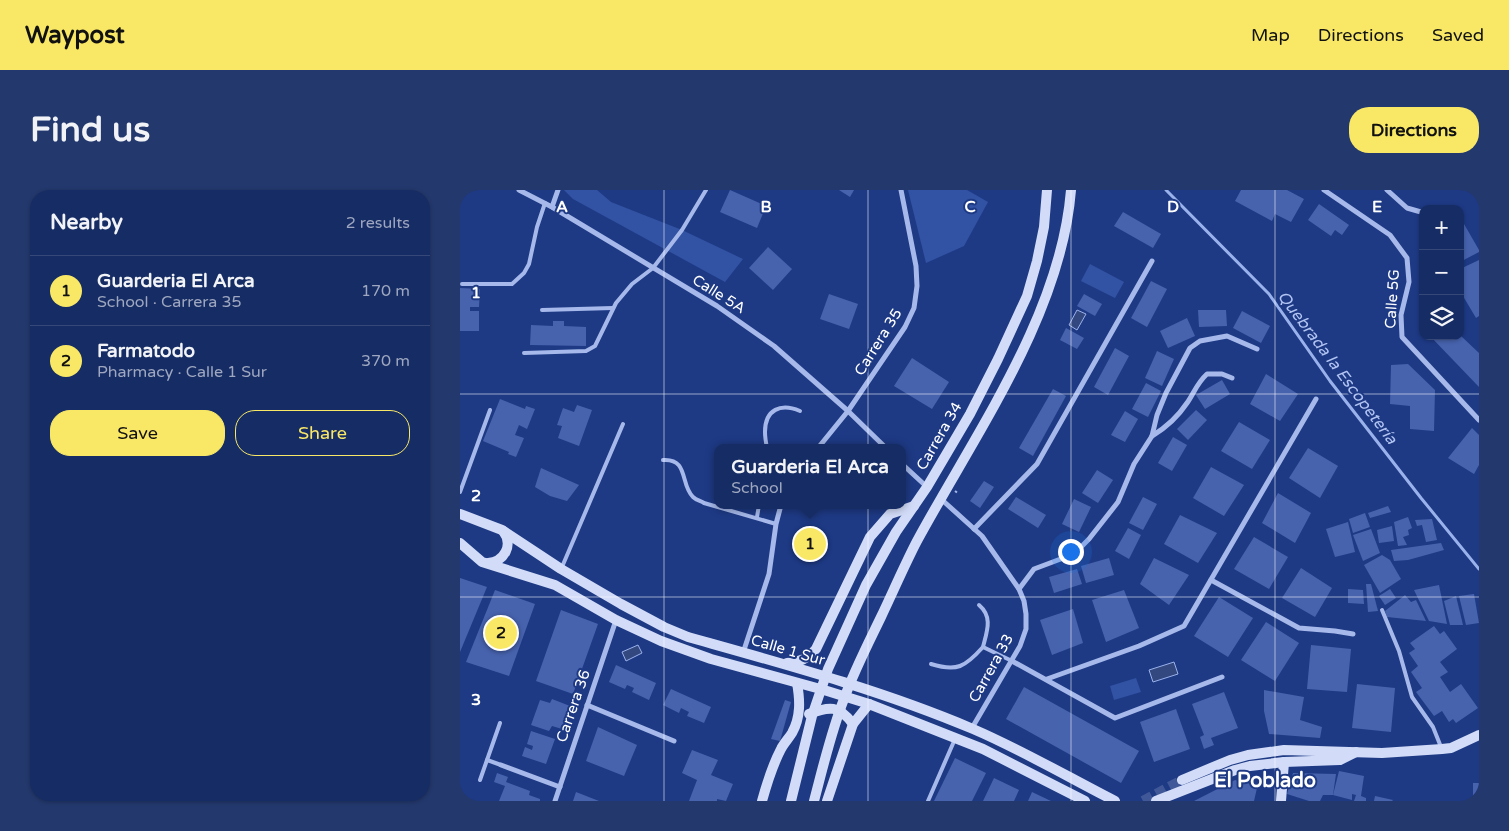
<!DOCTYPE html>
<meta charset="utf-8">
<style>
body{margin:0;font-family:"Varela Round",sans-serif;background:#23386d;color:#f1f3f6}
.controls{position:absolute;right:15px;top:15px;display:grid;overflow:hidden;border-radius:10px;box-shadow:0 1px 4px #0004}
.controls button{width:45px;height:45px;display:grid;place-items:center;padding:0;border:0;border-bottom:1px solid #354878;background:#162c64;color:#f1f3f6;font:25px sans-serif}
.you{position:absolute;left:610px;top:361px;width:18px;height:18px;margin:-12px;border:4px solid #fff;border-radius:50%;background:#1a73e8;box-shadow:0 0 0 8px #1a73e833}
.badge{display:grid;place-items:center;width:32px;height:32px;border-radius:50%;background:#f9e866;color:#111;font-size:16px;font-weight:700}
.pin{position:absolute;translate:-50% -50%;border:2px solid #fff;box-shadow:0 1px 5px #0006}
.popup{position:absolute;left:254px;top:254px;width:192px;height:65px;box-sizing:border-box;display:grid;place-content:center;border-radius:10px;background:#162c64;filter:drop-shadow(0 1px 4px #0005);font-size:16px;white-space:nowrap;color:#9ea7bf}
.popup b{font-size:19px;color:#f1f3f6}
.popup::after{content:'';position:absolute;left:50%;top:100%;margin-left:-10px;border:10px solid transparent;border-top-color:#162c64}
.list{margin:0;padding:0;list-style:none}
h2{display:flex;justify-content:space-between;align-items:center;height:65px;margin:0;padding:0 20px;font-size:21px}
h2 small{font-size:16px;font-weight:400;color:#9ea7bf}
.list li{display:grid;grid-template-columns:32px 1fr auto;gap:15px;align-items:center;box-sizing:border-box;height:70px;padding:0 20px;border-top:1px solid #354878}
.list b{display:block;font-size:19px;white-space:nowrap}
.list p{margin:0;font-size:16px;white-space:nowrap;color:#9ea7bf}
.list em{font-size:16px;font-style:normal;color:#9ea7bf}
.actions{display:flex;gap:10px;padding:15px 20px}
.actions a{flex:1;padding:11px 0;border:1px solid #f9e866;border-radius:20px;text-align:center;font-size:18px;color:#f9e866}
.actions .main{background:#f9e866;color:#111}
.icon{flex:none;width:28px;height:28px;fill:none;stroke:currentColor;stroke-width:2;stroke-linecap:round;stroke-linejoin:round}
.map{position:relative;flex:none;width:1019px;height:611px;overflow:hidden;border-radius:20px}
header{display:flex;align-items:center;gap:30px;box-sizing:border-box;height:70px;padding:0 25px;background:#f9e866;color:#111}
header strong{font-size:24px}
nav{display:flex;gap:28px;margin-inline-start:auto;font-size:18px}
.intro{display:flex;align-items:center;justify-content:space-between;box-sizing:border-box;height:120px;padding:0 30px}
h1{margin:0;font-size:35px}
.button{padding:12px 22px;border-radius:20px;background:#f9e866;color:#111;font-size:18px;font-weight:700}
main{display:flex;gap:30px;padding:0 30px}
aside{flex:1;background:#162c64;border-radius:20px;box-shadow:0 1px 4px #0004}
.map>svg:first-child{display:block}
</style>
<header>
<strong>Waypost</strong>
<nav><a>Map</a><a>Directions</a><a>Saved</a></nav>
</header>
<div class="intro"><h1>Find us</h1><a class="button">Directions</a></div>
<main>
<aside>
<h2>Nearby<small>2 results</small></h2>
<ul class="list">
<li><span class="badge">1</span><div><b>Guarderia El Arca</b><p>School · Carrera 35</p></div><em>170 m</em></li>
<li><span class="badge">2</span><div><b>Farmatodo</b><p>Pharmacy · Calle 1 Sur</p></div><em>370 m</em></li>
</ul>
<div class="actions"><a class="main">Save</a><a>Share</a></div>
</aside>
<div class="map">
<svg width="1019" height="611" viewBox="0 0 1019 611">
<rect width="100%" height="100%" fill="#1e3a85"/>
<g fill="#3252a3">
<path d="M104 0H137L151 12 222 40 283 69 265 92 113 9Z"/>
<path d="M448 0H507L528 12 504 56 466 73Z"/>
<path d="M630 74 664 92 655 108 621 91Z"/>
<path d="M676 488 681 502 654 510 650 496Z"/>
</g>
<g fill="#344880" stroke="#9ab2ec">
<path d="M617 120 626 124 617 140 609 135Z"/>
<path d="M178 455 182 463 166 471 162 462Z"/>
<path d="M714 472 718 484 693 492 689 480Z"/>
</g>
<g fill="none" stroke-linecap="round" stroke-linejoin="round">
<path stroke="#9ab2ec" stroke-width="3" d="M706 0 809 104 870 191 961 308 1019 379"/>
</g>
<g fill="#4763ae">
<path d="M270 0 306 16 297 38 260 22Z"/>
<path d="M379 0H394L390 7Z"/>
<path d="M781 0H827L844 9 831 32 815 24 812 31 775 11Z"/>
<path d="M859 14 889 35 882 45 875 40 871 46 848 30Z"/>
<path d="M663 22 701 44 693 58 654 36Z"/>
<path d="M1000 27 1019 60V62L1000 72Z"/>
<path d="M308 57 332 79 313 100 289 78Z"/>
<path d="M1019 70V126L1016 128 1000 101V79Z"/>
<path d="M691 91 707 99 687 137 671 128Z"/>
<path d="M0 98 20 99 19 117H10V121H19V141H0Z"/>
<path d="M369 104 398 114 389 139 360 129Z"/>
<path d="M624 104 642 114 635 126 617 116Z"/>
<path d="M738 120H766L767 136 739 137Z"/>
<path d="M782 121 810 136 801 153 773 138Z"/>
<path d="M727 128 735 146 708 158 700 141Z"/>
<path d="M93 131H104V136L126 137V156L70 155 71 135 93 136Z"/>
<path d="M606 138 624 148 617 159 600 150Z"/>
<path d="M970 146H1001L1019 163V197Z"/>
<path d="M655 158 669 166 648 205 634 197Z"/>
<path d="M697 161 714 169 702 196 685 188Z"/>
<path d="M452 168 489 192 472 219 434 196Z"/>
<path d="M948 174 975 200 974 241 950 239V216L930 214 931 175Z"/>
<path d="M806 184 838 204 820 231 790 214Z"/>
<path d="M762 190 770 204 745 219 736 205Z"/>
<path d="M686 193 701 201 688 227 672 219Z"/>
<path d="M593 199 606 206 573 266 559 258Z"/>
<path d="M40 209 65 219 66 216 75 219 67 239 59 235 55 245 64 248 56 267 48 264 49 262 23 251Z"/>
<path d="M117 215 132 220 119 256 98 248 102 236 97 235 103 218 114 222Z"/>
<path d="M736 220 747 230 728 250 717 239Z"/>
<path d="M665 221 678 229 665 252 651 245Z"/>
<path d="M779 232 810 250 792 279 761 261Z"/>
<path d="M1012 238 1019 245V275L1014 284 988 268Z"/>
<path d="M713 247 727 255 712 281 698 273Z"/>
<path d="M848 258 878 276 860 308 829 288Z"/>
<path d="M751 277 784 295 764 326 733 308Z"/>
<path d="M81 278 119 295 107 311 90 306 75 297Z"/>
<path d="M637 280 653 290 638 313 622 303Z"/>
<path d="M524 291 534 297 520 318 510 311Z"/>
<path d="M818 303 851 323 835 353 802 333Z"/>
<path d="M556 307 586 325 578 338 548 319Z"/>
<path d="M683 307 697 314 683 340 669 333Z"/>
<path d="M614 309 631 317 619 342 602 334Z"/>
<path d="M928 316 931 322 910 328 908 323Z"/>
<path d="M905 323 910 337 893 343 889 329Z"/>
<path d="M720 325 757 343 738 373 704 354Z"/>
<path d="M948 327 952 338 948 340 949 345 943 347 947 355 938 356 934 332Z"/>
<path d="M972 329 977 350 966 352 962 335 957 336 955 330Z"/>
<path d="M888 332 895 362 875 367 866 339Z"/>
<path d="M932 336 934 351 919 353 917 340Z"/>
<path d="M668 338 681 345 669 369 655 361Z"/>
<path d="M911 339 920 363 903 371 893 345Z"/>
<path d="M794 347 828 367 809 399 774 379Z"/>
<path d="M981 353 984 360 948 370 934 371 931 360Z"/>
<path d="M922 365 930 370 941 389 920 403 904 375Z"/>
<path d="M649 368 654 385 626 393 621 376Z"/>
<path d="M694 368 729 385 709 415 680 394Z"/>
<path d="M841 378 872 398 855 427 822 408Z"/>
<path d="M617 379 622 394 594 403 589 387Z"/>
<path d="M0 388 27 397 0 462Z"/>
<path d="M906 394H911L918 421 908 422Z"/>
<path d="M979 395 987 434 969 431 954 400Z"/>
<path d="M888 399 903 400 904 414 888 413Z"/>
<path d="M930 399 936 408 925 415 919 406Z"/>
<path d="M35 400 75 414 49 486 6 472Z"/>
<path d="M664 400 679 438 646 452 632 410Z"/>
<path d="M1014 404 1019 433 1006 435 999 406Z"/>
<path d="M945 405 951 412 956 410 966 431 927 427 925 421Z"/>
<path d="M996 406 1003 435H990L984 411Z"/>
<path d="M759 407 793 428 768 467 734 446Z"/>
<path d="M613 419 623 453 592 465 580 430Z"/>
<path d="M101 420 138 434 113 504 76 491Z"/>
<path d="M806 432 839 453 815 491 781 470Z"/>
<path d="M974 436 980 444 984 441 997 459 980 472 988 482 980 487 990 502 1001 494 1018 518 996 533 993 529 989 532 982 521 974 526 956 502 962 498 951 482 958 476 949 463 955 459 950 453Z"/>
<path d="M851 455 891 459 887 502 847 499Z"/>
<path d="M156 475 196 493 189 510 172 502 174 498 167 495 165 499 149 492Z"/>
<path d="M897 494 935 498 931 542 892 538Z"/>
<path d="M564 497 679 561 661 593 546 529Z"/>
<path d="M211 499 251 517 244 533 227 526 229 522 221 518 219 523 203 515Z"/>
<path d="M804 500 844 507 840 530 862 537 860 548 809 544 804 521Z"/>
<path d="M764 502 778 538 751 548 754 555 744 559 740 547 744 545 732 514Z"/>
<path d="M92 509 110 516 102 539 92 536 89 541 71 535 80 510 90 513Z"/>
<path d="M325 510 331 512 320 551 311 549Z"/>
<path d="M716 519 730 559 694 572 680 532Z"/>
<path d="M138 537 177 555 164 586 126 571Z"/>
<path d="M71 541 95 549 86 574 62 566 65 557 72 560 73 556 67 554Z"/>
<path d="M232 560 258 570 251 585 273 594 266 611 257 609V611H229L237 590 222 583Z"/>
<path d="M495 568 526 583 512 611H474Z"/>
<path d="M879 581 904 586 901 606 906 608V611H894L896 605 892 604V610L873 605Z"/>
<path d="M37 583 48 587 46 592 70 601 69 605 80 609V611H39L45 596 34 592Z"/>
<path d="M833 583 876 584 873 605H863L860 611H849L827 604Z"/>
<path d="M534 588 559 600 554 611H523Z"/>
<path d="M775 590 791 594V597L797 598 794 611H734Z"/>
<rect x="1013" y="593" width="6" height="18"/>
<path d="M116 602 139 611H113Z"/>
<path d="M572 602 591 611H568Z"/>
<path d="M915 606 933 610 932 611H914Z"/>
</g>
<g fill="none" stroke-linecap="round" stroke-linejoin="round">
<path stroke="#405897" stroke-width="10" stroke-dasharray="10 5" stroke-linecap="butt" d="M683 611 722 590"/>
<path stroke="#a6b9ea" stroke-width="2" stroke-dasharray="2.5 4" stroke-linecap="butt" d="M495 301 500 305"/>
<g stroke="#a6b9ea" stroke-width="4">
<path d="M2 94H52L64 83 69 74 77 37 85 13"/>
<path d="M82 120 153 118"/>
<path d="M64 163 126 161 135 156 156 113 172 94 193 78 222 40 246 0"/>
<path d="M307 258C306 253 305 247 305 242 305 219 321 213 340 221"/>
<path d="M203 270C229 268 220 295 233 307 236 310 241 311 244 313L316 334"/>
<path d="M0 302 30 220"/>
<path d="M297 327 299 315"/>
<path d="M102 377 163 234"/>
<path d="M519 415C533 427 527 441 523 457L552 471"/>
<path d="M922 420 939 461 952 507 973 537 981 557"/>
<path d="M471 474C497 482 505 477 523 457"/>
<path d="M27 570 41 575"/>
<path d="M20 590 40 533"/>
<path d="M468 611 495 549"/>
</g>
<g stroke="#a6b9ea" stroke-width="5">
<path d="M59 0 92 17 257 116 314 156 388 221 426 258"/>
<path d="M864 0 930 45 947 68 949 92 941 125 942 147 1019 230"/>
<path d="M927 0 947 18 961 22"/>
<path d="M92 17 98 0"/>
<path d="M692 246C707 237 717 228 727 213 734 203 737 193 747 184H762L772 188"/>
<path d="M358 258 388 221 445 137 454 118 457 96 456 76 441 0"/>
<path d="M442 274 467 297"/>
<path d="M481 309 522 346 559 399 564 411 566 424V439L560 456 512 538"/>
<path d="M514 339 577 274 692 71"/>
<path d="M751 390 839 438 875 441 893 444"/>
<path d="M559 399 574 379 614 364 629 349 658 312 674 274 692 246 697 225 706 203 730 158 740 151 767 146 797 159"/>
<path d="M283 463 309 384 316 334 321 315"/>
<path d="M552 471 655 528 762 487"/>
<path d="M587 489 679 456 724 436 856 209"/>
<path d="M127 515 214 551"/>
<path d="M41 575 100 597"/>
<path d="M95 611 156 430"/>
</g>
<g stroke="#d2dcf8" stroke-width="10">
<path d="M0 324 42 340 101 379 161 414 204 437 228 447C324 474 421 500 513 539 562 560 608 587 655 611"/>
<path d="M0 353 22 372 95 395 156 430 201 451 251 469 364 500 409 514 523 559 625 611"/>
<path d="M28 373C44 372 54 355 43 341"/>
<path d="M327 473C340 472 347 469 356 459L410 347 430 324 454 316"/>
<path d="M349 524C369 516 379 515 393 534"/>
<path d="M722 590 770 570 788 565 824 560 922 563 982 559 991 558 1019 545"/>
<path d="M302 611C307 593 312 576 321 559 324 553 329 548 332 543 341 527 340 510 337 493"/>
<path d="M331 611 352 526 368 479 406 395 436 342 467 297 510 224 538 169 567 106 577 71 584 37 587 0"/>
<path d="M354 611C363 577 371 542 384 509 394 481 408 454 421 427 433 402 444 376 457 351 515 244 601 125 611 0"/>
<path d="M367 611 393 534 409 514"/>
<path d="M696 611 775 580 790 576 824 572 880 570 896 562"/>
<path d="M821 611 824 572"/>
</g>
</g>
<path fill="none" stroke="#fff" stroke-width="1" stroke-opacity="0.55" d="M204 0V611M408 0V611M611 0V611M815 0V611M0 204H1019M0 407H1019"/>
<g text-anchor="middle" stroke-width="4" stroke-linejoin="round" paint-order="stroke">
<g font-size="15" fill="#fff" stroke="#1e3a85">
<text transform="translate(259 104) rotate(32)" y="5">Calle 5A</text>
<text transform="translate(932 109) rotate(-86)" y="5">Calle 5G</text>
<text transform="translate(418 152) rotate(-58)" y="5">Carrera 35</text>
<text transform="translate(479 246) rotate(-60)" y="5">Carrera 34</text>
<text transform="translate(328 460) rotate(16)" y="5">Calle 1 Sur</text>
<text transform="translate(531 478) rotate(-61)" y="5">Carrera 33</text>
<text transform="translate(113 516) rotate(-71)" y="5">Carrera 36</text>
</g>
<g font-size="16" font-style="italic" fill="#b2c4f2" stroke="#1e3a85">
<text transform="translate(878 177) rotate(53)" y="6">Quebrada la Escopetería</text>
</g>
<g font-size="20" font-weight="bold" fill="#fff" stroke="#1e3a85">
<text x="805" y="597">El Poblado</text>
</g>
</g>
<g font-size="16" text-anchor="middle" font-weight="bold" fill="#fff" stroke="#1e3a85" stroke-width="4" stroke-linejoin="round" paint-order="stroke">
<text x="102" y="22">A</text>
<text x="306" y="22">B</text>
<text x="510" y="22">C</text>
<text x="713" y="22">D</text>
<text x="917" y="22">E</text>
<text x="16" y="108">1</text>
<text x="16" y="311">2</text>
<text x="16" y="515">3</text>
</g>
</svg>
<div class="controls">
<button>+</button>
<button>−</button>
<button><svg class="icon" aria-label="layers" viewBox="0 0 24 24"><path d="M12 4l9 5-9 5-9-5zM3 14l9 5 9-5"/></svg></button>
</div>
<div class="you"></div>
<div class="pin badge" style="left:350px;top:354px">1</div>
<div class="popup"><b>Guarderia El Arca</b>School</div>
<div class="pin badge" style="left:41px;top:443px">2</div>
</div>
</main>
